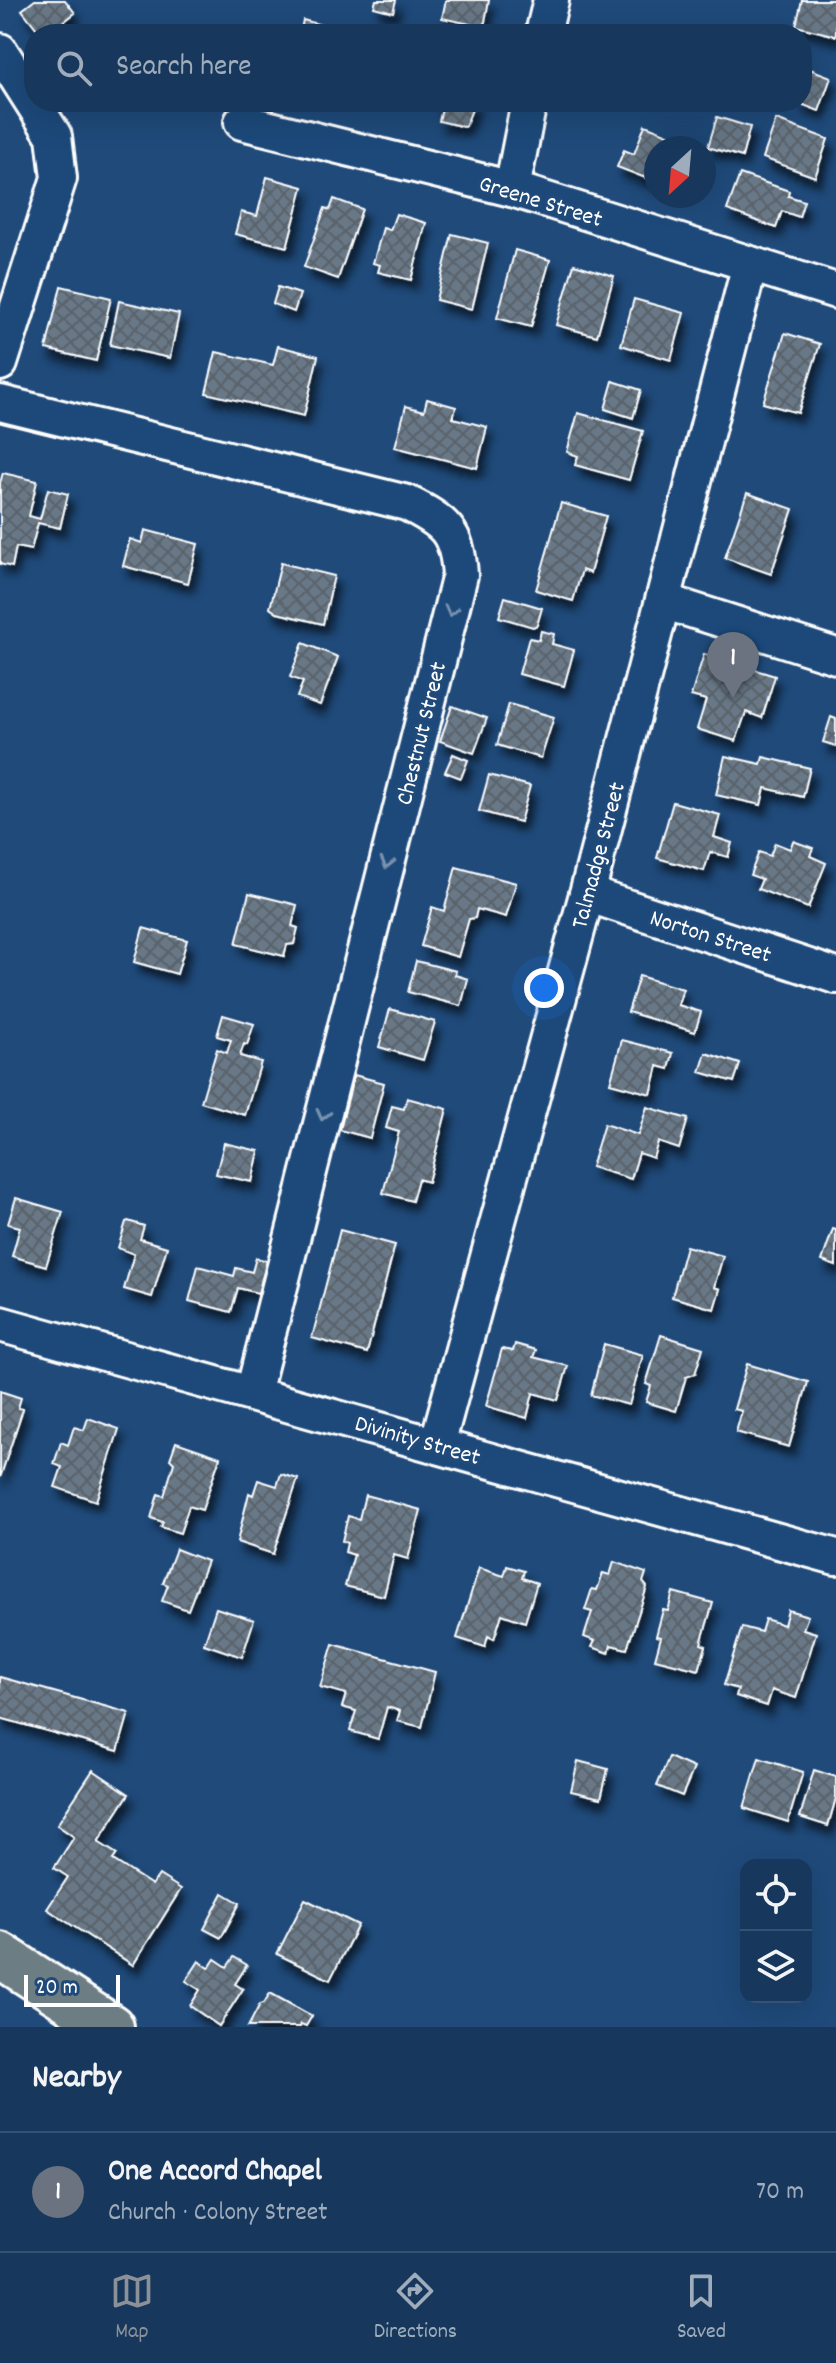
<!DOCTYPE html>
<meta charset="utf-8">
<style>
body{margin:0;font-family:Dekko,sans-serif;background:#244365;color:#f1f3f6}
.controls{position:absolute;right:24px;bottom:24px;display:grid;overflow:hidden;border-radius:16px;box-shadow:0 8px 32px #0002}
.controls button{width:72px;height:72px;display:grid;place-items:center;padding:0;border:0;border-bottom:2px solid #365272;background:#17385c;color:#f1f3f6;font:40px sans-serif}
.compass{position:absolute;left:644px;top:136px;width:72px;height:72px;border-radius:50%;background:#17385c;box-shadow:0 8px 32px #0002;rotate:206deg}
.scale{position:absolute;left:24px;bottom:20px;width:96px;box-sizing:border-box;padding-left:8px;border:4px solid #fff;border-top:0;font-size:22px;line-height:28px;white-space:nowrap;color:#fff;-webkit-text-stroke:6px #1f4a7a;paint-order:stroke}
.you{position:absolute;left:544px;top:988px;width:28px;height:28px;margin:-20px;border:6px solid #fff;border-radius:50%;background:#1a73e8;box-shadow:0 0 0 12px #1a73e833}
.badge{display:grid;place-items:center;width:52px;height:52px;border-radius:50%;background:#8c9099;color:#fff;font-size:26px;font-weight:700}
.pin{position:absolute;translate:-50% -66px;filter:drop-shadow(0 2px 4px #0008)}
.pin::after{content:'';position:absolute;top:42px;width:28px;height:24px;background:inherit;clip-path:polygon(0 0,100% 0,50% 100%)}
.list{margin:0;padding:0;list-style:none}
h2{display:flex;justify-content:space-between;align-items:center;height:104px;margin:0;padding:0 32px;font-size:34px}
h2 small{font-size:26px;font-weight:400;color:#9eacbb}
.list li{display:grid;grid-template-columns:52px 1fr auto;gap:24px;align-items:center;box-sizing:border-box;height:120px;padding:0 32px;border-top:2px solid #365272}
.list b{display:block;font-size:30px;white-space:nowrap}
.list p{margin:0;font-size:26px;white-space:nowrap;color:#9eacbb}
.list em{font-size:26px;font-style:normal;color:#9eacbb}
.icon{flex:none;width:44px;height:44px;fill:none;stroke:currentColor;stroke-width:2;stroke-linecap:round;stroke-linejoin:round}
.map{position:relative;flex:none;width:836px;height:2027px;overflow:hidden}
.search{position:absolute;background:#17385c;box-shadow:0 8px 32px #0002;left:24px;right:24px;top:24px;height:88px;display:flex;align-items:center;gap:20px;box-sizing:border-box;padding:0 28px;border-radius:32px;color:#9eacbb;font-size:30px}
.sheet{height:224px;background:#17385c}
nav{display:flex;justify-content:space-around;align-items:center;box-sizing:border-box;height:112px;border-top:2px solid #365272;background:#17385c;font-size:22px;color:#9eacbb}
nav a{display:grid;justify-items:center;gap:4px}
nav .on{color:#8c9099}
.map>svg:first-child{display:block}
</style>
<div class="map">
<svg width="836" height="2027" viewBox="0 0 836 2027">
<defs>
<pattern id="building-cross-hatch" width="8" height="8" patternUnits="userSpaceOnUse" patternTransform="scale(2)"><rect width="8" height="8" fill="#677887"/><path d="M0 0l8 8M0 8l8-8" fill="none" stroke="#5a626a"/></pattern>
<filter id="shadow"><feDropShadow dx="5" dy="9" stdDeviation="4" flood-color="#0009"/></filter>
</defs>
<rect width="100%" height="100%" fill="#1f4a7a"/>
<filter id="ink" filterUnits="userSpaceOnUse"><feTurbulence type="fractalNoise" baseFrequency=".0125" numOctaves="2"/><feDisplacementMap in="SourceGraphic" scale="16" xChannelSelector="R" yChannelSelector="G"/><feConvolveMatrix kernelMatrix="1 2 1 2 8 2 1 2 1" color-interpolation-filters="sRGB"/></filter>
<g filter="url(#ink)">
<g fill="url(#building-cross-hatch)" stroke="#fff" stroke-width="2" filter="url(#shadow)">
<path d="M35 0H65L75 13 48 34H41L22 10Z"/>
<path d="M376 0H396L393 12 374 7Z"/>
<path d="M446 0H489L484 27 442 18Z"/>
<path d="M802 0H836V36L796 26Z"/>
<path d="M303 20 355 34H300Z"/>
<path d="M802 66 831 77 819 111 796 102H802Z"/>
<path d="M437 102H475L465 127 439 121 442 109 436 107Z"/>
<path d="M717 117 750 127 742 157 708 147Z"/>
<path d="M776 120 828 139 815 177 763 158Z"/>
<path d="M645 125 686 141 683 148H656V182L617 167 624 150 634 154Z"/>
<path d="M740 174 789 191 788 196 804 201 799 217 782 211 776 228 727 210Z"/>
<path d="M267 177 303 187 287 247 235 234 241 212 257 216Z"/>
<path d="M334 199 362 209 338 279 304 267 325 208 330 210Z"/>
<path d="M396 214 426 223 411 280 378 272 380 265 373 263 383 228 390 230Z"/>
<path d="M452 234 488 243 472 309 436 300Z"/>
<path d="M515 250 550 260 531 327 497 318Z"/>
<path d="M574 264 614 276 597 336 556 325Z"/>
<path d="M61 286 111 298 96 361 46 349Z"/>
<path d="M278 287 300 294 294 312 273 304Z"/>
<path d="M634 299 684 313 671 360 621 345Z"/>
<path d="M119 301 179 314 170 358 110 345Z"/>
<path d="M785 333 820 344 798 413 763 403Z"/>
<path d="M278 346 318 356 304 416 206 393 216 352 273 365Z"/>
<path d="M613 381 641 390 633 418 605 409Z"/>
<path d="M427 399 456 407 453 418 487 427 477 468 395 447 406 406 424 411Z"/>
<path d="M578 413 643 431 629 480 575 465 578 456 567 452Z"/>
<path d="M3 473 37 481 29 516 40 519 48 489 68 494 60 528 38 523 31 550 16 547 12 567 0 564V483Z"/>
<path d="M747 493 793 509 771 574 725 558Z"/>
<path d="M561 503 606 516 590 573 582 570 573 601 536 590Z"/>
<path d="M145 530 198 544 188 583 123 566 130 539 142 543Z"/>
<path d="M281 563 334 576 323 624 277 613 270 608Z"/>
<path d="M505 597 542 608 537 625 533 627 499 617Z"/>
<path d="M541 631 554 634 552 644 574 650 564 686 519 674 529 638 539 640Z"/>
<path d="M303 643 338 657 320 705 297 697 303 682 290 677Z"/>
<path d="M704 654 775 676 762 718 746 712 736 741 697 729 706 700 691 696Z"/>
<path d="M509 704 554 717 541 758 497 745Z"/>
<path d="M452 706 487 718 474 753 440 741Z"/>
<path d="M831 717 836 719V746L823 742Z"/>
<path d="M453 754 468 760 461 778 445 772Z"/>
<path d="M725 756 761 764 763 757 810 768 803 797 765 788 761 805 716 795Z"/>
<path d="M489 775 530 786 520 822 479 811Z"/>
<path d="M673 802 720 815 714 837 732 843 728 857 710 852 704 871 657 858Z"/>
<path d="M793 841 813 848 810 856 826 863 808 908 758 889 762 879 750 875 759 852 770 856 775 843 790 849Z"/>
<path d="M456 867 516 883 506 917 477 909 475 918 469 919 458 957 421 946 432 907 444 911Z"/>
<path d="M249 893 297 905 292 926 298 928 294 944 287 945 284 956 236 944Z"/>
<path d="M143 928 187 940 177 974 134 962Z"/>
<path d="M416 961 456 971 455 975 468 979 461 1006 408 992Z"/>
<path d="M639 976 683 989 678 1005 701 1012 695 1032 628 1012Z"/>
<path d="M390 1009 435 1022 423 1060 379 1047Z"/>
<path d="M223 1015 254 1024 247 1045 244 1044 240 1056 261 1062 245 1115 201 1102 217 1049 227 1053 231 1040 217 1036Z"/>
<path d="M622 1040 673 1053 669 1069 658 1066 651 1094 610 1083Z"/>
<path d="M706 1053 740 1064 734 1082 700 1072Z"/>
<path d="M354 1075 384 1083 370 1138 340 1130Z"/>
<path d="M407 1098 447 1109 428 1182 418 1179 412 1201 383 1193 399 1132 386 1128 392 1106 404 1109Z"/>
<path d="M647 1107 688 1119 679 1149 658 1142 653 1158 639 1153 631 1179 591 1167 604 1124 638 1135Z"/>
<path d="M224 1143 259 1151 252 1182 216 1174Z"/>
<path d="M16 1198 63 1212 46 1266 12 1256 20 1227 8 1224Z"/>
<path d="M128 1221 144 1226 140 1239 167 1247 152 1297 124 1289 134 1254 118 1248 126 1222Z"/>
<path d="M833 1229 836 1230V1266L822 1261Z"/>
<path d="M340 1230 395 1245 367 1353 312 1338Z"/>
<path d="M686 1246 723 1256 714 1287 720 1289 714 1309 672 1297Z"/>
<path d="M256 1258 267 1261 258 1293 238 1288 231 1312 189 1301 198 1266 234 1276 236 1268 252 1272Z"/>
<path d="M661 1335 703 1348 695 1374 686 1377 676 1411 646 1402 651 1386 646 1384Z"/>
<path d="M515 1344 536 1350 533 1357 568 1366 558 1400 533 1393 527 1418 486 1406 502 1349 513 1351Z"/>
<path d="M604 1344 643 1355 629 1405 591 1395Z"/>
<path d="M747 1364 808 1382 789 1447 736 1432 742 1411 734 1409Z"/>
<path d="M0 1391 21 1398 18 1408 23 1409 0 1478Z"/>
<path d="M88 1418 119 1429 96 1501 55 1487 62 1467 54 1464 61 1442 68 1445 74 1427 84 1430Z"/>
<path d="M176 1442 220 1457 202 1510 189 1506 180 1533 161 1527 163 1522 151 1518 158 1494 164 1496 174 1463 170 1459Z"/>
<path d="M281 1474 298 1479 273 1554 237 1542 249 1493 253 1495 258 1480 277 1486Z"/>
<path d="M365 1495 421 1510 408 1559 394 1555 384 1596 345 1586 354 1555 345 1552 347 1543 342 1541 348 1516 359 1519Z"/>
<path d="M176 1549 207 1561 188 1610 162 1601 168 1585 163 1583Z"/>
<path d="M614 1562 646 1573 643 1582 647 1587 627 1649 611 1645 609 1653 592 1647 595 1641 584 1637 592 1612 585 1610 592 1589 597 1590 603 1573 610 1575Z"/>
<path d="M507 1566 524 1571 522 1578 537 1583 525 1622 502 1614 494 1639 488 1636 485 1647 457 1638 479 1568 504 1576Z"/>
<path d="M673 1592 713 1603 701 1644 706 1646 699 1670 655 1659 661 1637 656 1636 663 1610 668 1611Z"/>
<path d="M216 1608 254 1620 242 1657 204 1644Z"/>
<path d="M788 1610 808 1616 803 1629 816 1633 796 1698 772 1690 767 1706 736 1696 738 1689 724 1685 742 1627 761 1632 765 1619 784 1625Z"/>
<path d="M333 1644 435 1672 422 1727 397 1721 400 1711 387 1707 378 1739 350 1731 356 1711 342 1707 346 1694 320 1687Z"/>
<path d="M0 1677 129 1713 118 1751 0 1718Z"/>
<path d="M669 1757 694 1768 682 1796 657 1786Z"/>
<path d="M759 1758 803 1772 788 1822 744 1808Z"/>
<path d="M578 1761 608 1769 601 1798 571 1791Z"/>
<path d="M93 1770 129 1794 98 1842 117 1854 113 1860 152 1885 159 1875 181 1889 133 1965 47 1909 68 1877 54 1868 74 1837 57 1825Z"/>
<path d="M814 1770 836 1777V1798L828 1826 800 1817Z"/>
<path d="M223 1893 240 1903 221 1938 204 1929Z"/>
<path d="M305 1899 358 1925 330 1980 277 1954Z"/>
<path d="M234 1957 247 1965 235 1984 243 1989 219 2026 190 2006 200 1990 186 1981 199 1961 209 1968 215 1959 227 1967Z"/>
<path d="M270 1993 312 2016 306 2026 301 2024 300 2027H248L260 2004 264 2003Z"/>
</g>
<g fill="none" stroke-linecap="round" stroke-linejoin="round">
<g stroke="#fff" stroke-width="40">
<g id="minor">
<path d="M543 34 551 0"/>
<path d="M0 51 54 136 59 178 0 363"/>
<path d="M242 122 512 189 836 291"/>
<path d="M512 189 529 102"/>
<path d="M0 403 407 503C445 522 457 531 460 575L253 1393"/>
<path d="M663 601 836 656"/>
<path d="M587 894 836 976"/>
<path d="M0 1324 836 1557"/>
<path d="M437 1445 587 894 750 264"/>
</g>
</g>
<g stroke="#fff" stroke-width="50">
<path id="highway" d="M0 1955 111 2027"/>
</g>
<use href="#minor" stroke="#1f4a7a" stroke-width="34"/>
<use href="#highway" stroke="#6c7e84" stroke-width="44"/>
</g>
<defs><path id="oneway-chevron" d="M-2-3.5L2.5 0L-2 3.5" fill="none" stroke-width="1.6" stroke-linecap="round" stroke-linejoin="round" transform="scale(2)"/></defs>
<g stroke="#7992af">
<use href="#oneway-chevron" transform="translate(451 611) rotate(104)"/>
<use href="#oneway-chevron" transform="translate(387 863) rotate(104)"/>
<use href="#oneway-chevron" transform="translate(323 1115) rotate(104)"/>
</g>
</g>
<g text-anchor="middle" stroke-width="7" stroke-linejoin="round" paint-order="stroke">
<g font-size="24" fill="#fff" stroke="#1f4a7a">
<text transform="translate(541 200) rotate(17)" y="8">Greene Street</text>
<text transform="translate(420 733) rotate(-76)" y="8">Chestnut Street</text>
<text transform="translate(597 855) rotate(-75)" y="8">Talmadge Street</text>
<text transform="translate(711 935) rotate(18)" y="8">Norton Street</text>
<text transform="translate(418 1439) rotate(16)" y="8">Divinity Street</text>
</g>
</g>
</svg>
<div class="controls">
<button><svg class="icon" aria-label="locate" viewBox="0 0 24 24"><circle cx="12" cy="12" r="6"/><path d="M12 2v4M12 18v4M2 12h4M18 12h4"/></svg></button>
<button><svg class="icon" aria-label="layers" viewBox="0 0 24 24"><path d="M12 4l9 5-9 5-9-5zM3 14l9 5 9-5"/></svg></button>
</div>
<svg class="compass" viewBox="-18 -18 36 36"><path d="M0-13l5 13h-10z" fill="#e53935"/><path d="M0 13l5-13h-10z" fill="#9eacbb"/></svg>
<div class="scale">20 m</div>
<div class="you"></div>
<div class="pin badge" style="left:733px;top:698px;background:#6b7280">1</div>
<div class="search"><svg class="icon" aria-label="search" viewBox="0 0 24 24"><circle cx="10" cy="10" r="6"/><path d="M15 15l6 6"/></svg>Search here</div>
</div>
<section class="sheet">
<h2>Nearby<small></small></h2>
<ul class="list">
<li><span class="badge" style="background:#6b7280">1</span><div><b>One Accord Chapel</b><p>Church · Colony Street</p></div><em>70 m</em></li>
</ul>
</section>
<nav>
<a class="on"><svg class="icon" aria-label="map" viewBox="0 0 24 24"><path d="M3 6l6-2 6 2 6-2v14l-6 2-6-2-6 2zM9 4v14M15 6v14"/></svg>Map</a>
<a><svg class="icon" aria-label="directions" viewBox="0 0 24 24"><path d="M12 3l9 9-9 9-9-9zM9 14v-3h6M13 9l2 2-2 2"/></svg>Directions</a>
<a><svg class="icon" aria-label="saved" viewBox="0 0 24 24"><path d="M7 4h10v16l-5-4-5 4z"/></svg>Saved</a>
</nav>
